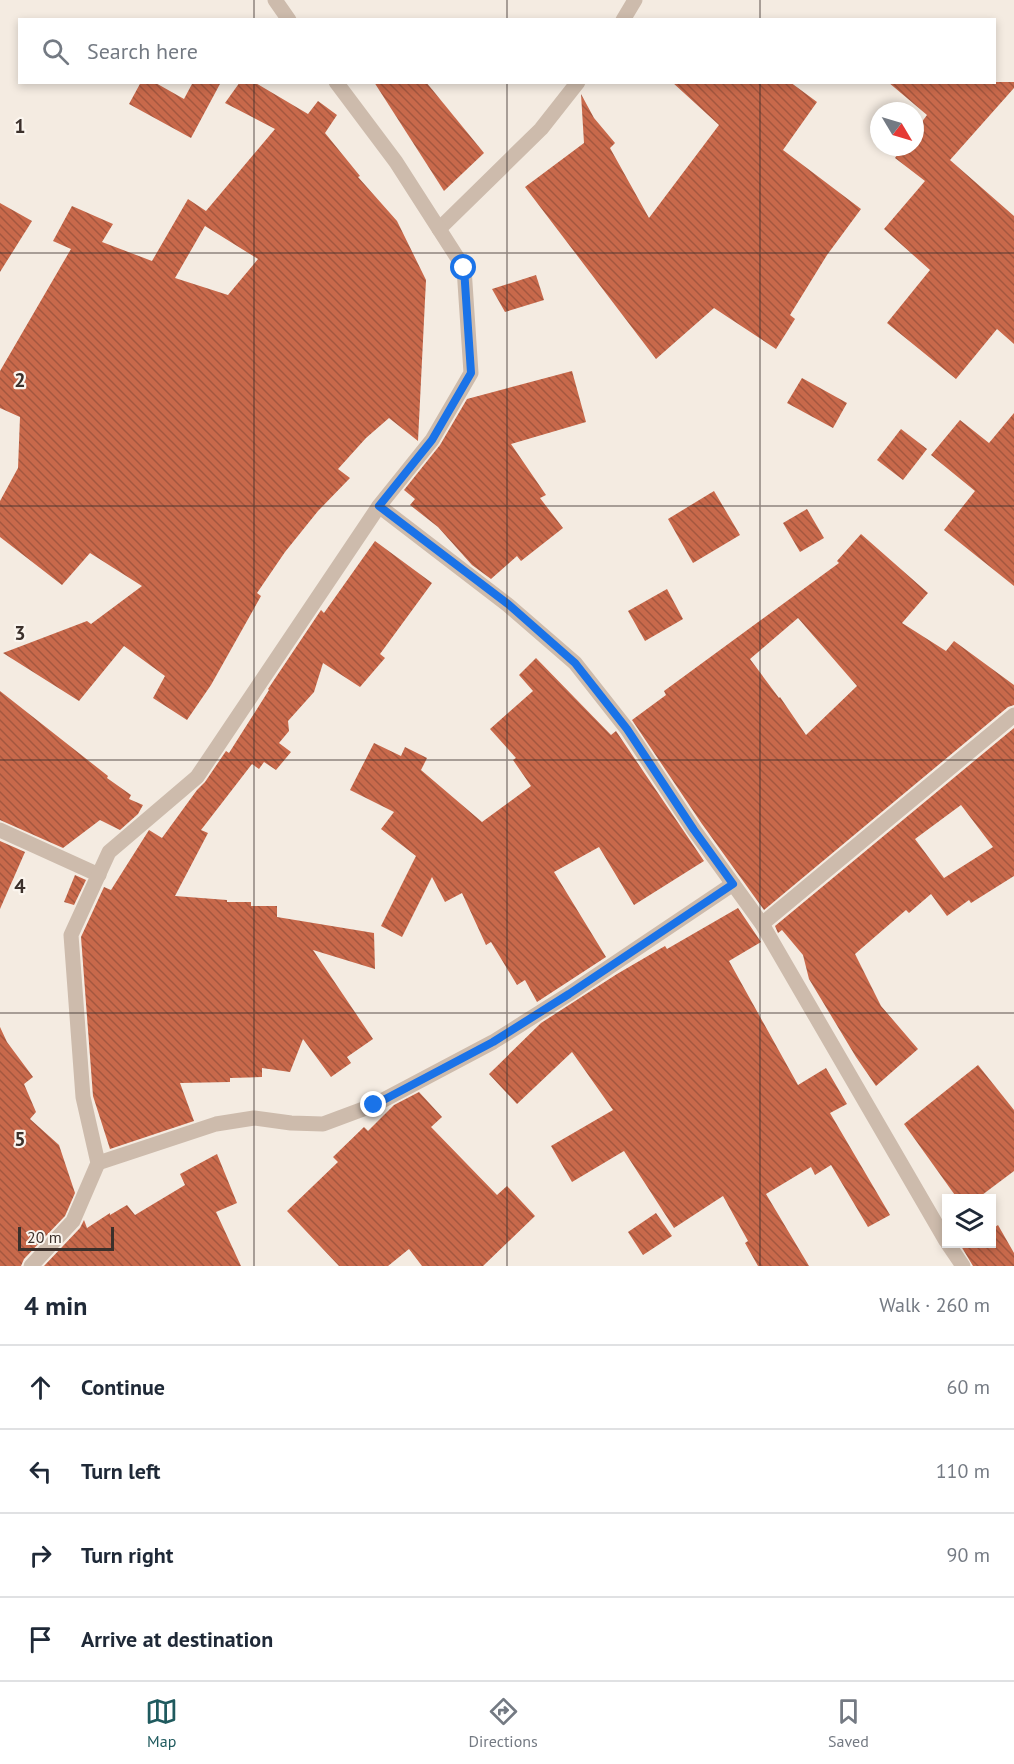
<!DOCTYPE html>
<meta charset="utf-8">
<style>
body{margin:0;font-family:"PT Sans",sans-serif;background:#f6f6f7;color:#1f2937}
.controls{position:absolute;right:18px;bottom:18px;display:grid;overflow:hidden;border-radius:0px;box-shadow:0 3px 9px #0003}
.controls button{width:54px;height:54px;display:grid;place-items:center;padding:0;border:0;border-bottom:2px solid #e0e1e3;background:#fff;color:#1f2937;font:30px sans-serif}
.compass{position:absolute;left:870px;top:102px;width:54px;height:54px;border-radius:50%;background:#fff;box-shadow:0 3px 9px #0003;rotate:128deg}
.scale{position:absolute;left:18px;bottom:15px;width:96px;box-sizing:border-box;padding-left:6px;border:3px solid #3b302b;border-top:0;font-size:16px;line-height:21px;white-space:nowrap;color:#3b302b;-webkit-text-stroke:4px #fbf5ee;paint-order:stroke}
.stop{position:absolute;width:18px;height:18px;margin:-14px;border:4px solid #1a73e8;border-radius:50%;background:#fff}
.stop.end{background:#1a73e8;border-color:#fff;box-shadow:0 2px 6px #0008}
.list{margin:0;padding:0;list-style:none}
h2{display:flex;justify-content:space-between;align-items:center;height:78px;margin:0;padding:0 24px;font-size:26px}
h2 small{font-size:20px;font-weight:400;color:#747a83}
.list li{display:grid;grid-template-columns:39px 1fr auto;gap:18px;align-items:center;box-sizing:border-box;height:84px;padding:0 24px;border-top:2px solid #e0e1e3}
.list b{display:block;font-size:22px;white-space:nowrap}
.list em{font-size:20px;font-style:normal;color:#747a83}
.icon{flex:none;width:33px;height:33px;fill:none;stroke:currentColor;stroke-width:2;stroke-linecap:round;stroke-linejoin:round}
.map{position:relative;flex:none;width:1014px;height:1266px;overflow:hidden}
.search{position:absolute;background:#fff;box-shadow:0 3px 9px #0003;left:18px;right:18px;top:18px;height:66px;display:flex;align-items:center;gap:15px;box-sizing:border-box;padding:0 21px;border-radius:0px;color:#747a83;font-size:22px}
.sheet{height:414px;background:#fff}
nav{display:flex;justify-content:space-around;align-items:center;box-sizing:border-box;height:84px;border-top:2px solid #e0e1e3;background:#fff;font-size:16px;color:#747a83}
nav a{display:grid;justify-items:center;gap:3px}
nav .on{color:#1f5a5e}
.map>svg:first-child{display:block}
</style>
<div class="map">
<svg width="1014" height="1266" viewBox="0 0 1014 1266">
<defs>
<pattern id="building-back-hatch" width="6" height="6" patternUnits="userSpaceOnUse" patternTransform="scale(1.5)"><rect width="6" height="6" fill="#c8694b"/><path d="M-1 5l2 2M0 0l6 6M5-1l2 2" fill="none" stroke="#a4573f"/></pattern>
</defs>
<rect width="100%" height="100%" fill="#f4ebe1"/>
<g fill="url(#building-back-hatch)" fill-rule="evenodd">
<path d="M141 82H154L184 99 193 82H221L191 138 129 104Z"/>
<path d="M240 82H254L308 114 318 101 337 115 325 133 360 176 358 177 397 221 426 280 418 441 389 418 366 438 338 469 350 478 318 511 285 552 257 593 261 596 211 685 187 720 153 698 165 676 124 646 79 701 3 653 87 621 91 624 142 586 90 553 62 585 0 537V501L18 468 20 417 0 408V371L71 249 53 241 72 206 113 224 102 242 152 261 188 199 206 211 275 129 225 103ZM205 226 258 259 228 295 175 278Z"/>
<path d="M374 82H426L484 153 444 191Z"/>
<path d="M672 82H790L817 102 783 150 861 209 827 255 790 315 795 319 776 349 714 308 656 359 525 187 584 143 581 94 594 118 615 143 610 148 649 218 719 125Z"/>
<path d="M888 82H1014V88L950 160 1014 216V344L997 329 956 379 887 323 930 270 884 229 925 181 895 158 903 147H915V131L927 115Z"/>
<path d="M0 203 32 221 0 272Z"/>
<path d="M536 275 544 300 505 312 492 289Z"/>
<path d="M572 371 586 422 511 444 546 495 540 498 563 528 521 561 517 556 491 579 472 565 438 527 410 505 415 499 404 490 440 445 467 399Z"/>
<path d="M802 378 847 403 833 428 787 403Z"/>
<path d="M1014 413V586L944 530 975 491 931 455 960 420 989 443Z"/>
<path d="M901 429 927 449 903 480 877 460Z"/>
<path d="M714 491 740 535 693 563 668 519Z"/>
<path d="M807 509 824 538 800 552 783 523Z"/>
<path d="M861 534 928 593 902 623 946 651 954 641 1014 685V705L1008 707 764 910 702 824 632 720 666 695 664 691 839 563 837 561ZM798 618 857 686 806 735 780 697 779 698 750 659Z"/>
<path d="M375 541 432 583 380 654 385 658 360 687 323 663 314 692 288 721 289 731 279 743 291 752 276 770 264 762 259 769 252 764 201 830 208 833 175 896 227 900V902H251V906H277V917L374 933 375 969 313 950 373 1039 347 1057 351 1063 331 1077 303 1039 290 1072 262 1068V1077L230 1078V1082L180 1083 194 1121 110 1149 93 1096 81 937 104 887 111 890 149 830 162 838 197 790 205 782 226 751 229 753 269 690 268 689 321 610 324 613Z"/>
<path d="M667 589 683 619 645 641 628 611Z"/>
<path d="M536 658 611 735 616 731 704 861 634 905 599 847 554 872 606 957 537 1002 525 980 517 985 491 942 486 945 462 893 445 902 432 877 402 937 381 926 416 856 381 829 394 812 350 790 374 743 401 756 405 747 427 758 421 770 482 822 531 786 513 760 516 758 490 729 533 691 519 675Z"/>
<path d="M0 691 108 776 107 778 131 795 129 799 143 805 138 814 120 830 100 820 63 848 0 820Z"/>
<path d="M1014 728V876L971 903 969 900 947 916 931 894 909 913 906 910 855 954 881 1006 918 1049 876 1086 856 1057 809 979 803 955 782 930 778 933 775 926ZM961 805 993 847 944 878 915 839Z"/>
<path d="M0 841 25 852 0 909Z"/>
<path d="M75 875 86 880 74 905 64 902Z"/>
<path d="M738 908 761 942 729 961 798 1085 826 1068 847 1104 830 1113 890 1215 868 1227 831 1165 815 1175 811 1167 766 1194 809 1266H758L745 1243 748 1241 723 1196 674 1228 624 1151 572 1182 551 1146 613 1110 572 1052 517 1104 489 1074 541 1023 617 974 665 946 667 949Z"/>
<path d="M0 1027 7 1042 33 1077 24 1084 36 1112 30 1119 59 1145 75 1193 65 1216 24 1259 21 1266H0Z"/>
<path d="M978 1065 1014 1110V1171L978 1198H957L904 1124Z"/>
<path d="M419 1092 442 1117 431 1127 497 1195 507 1186 535 1216 483 1266H422L409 1249 388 1266H339L287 1211 338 1162 333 1157 364 1127 368 1131 394 1105Z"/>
<path d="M217 1154 237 1203 216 1212 241 1266H44L80 1228 84 1220 87 1228 110 1213V1215L127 1205 135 1215 185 1185 180 1174Z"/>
<path d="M656 1213 672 1236 643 1255 628 1232Z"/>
<path d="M998 1225 1014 1253V1266H973L961 1246 966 1244H992V1229Z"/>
</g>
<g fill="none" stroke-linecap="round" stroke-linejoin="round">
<g stroke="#cdbbac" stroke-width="15">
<path d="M275 0 289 20"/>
<path d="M623 20 635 0"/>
<path d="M439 229 541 129 578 82"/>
<path d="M379 506 508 605 575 663 627 729 694 830 762 924 946 1241"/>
<path d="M0 830 99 875"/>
<path d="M762 924 1014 715"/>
<path d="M98 1163 216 1124 254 1118 291 1123 323 1124 374 1105 493 1042 569 994 733 884"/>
<path d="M948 1244 963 1266"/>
<path d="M31 1266 73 1221 98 1163 83 1097 71 935 109 852 197 777 379 506 432 440 471 373 464 268 396 162 336 82"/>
</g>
</g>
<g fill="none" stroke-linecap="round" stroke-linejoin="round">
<path stroke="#1a73e8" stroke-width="8" d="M374 1105 493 1042 569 994 733 884 694 830 627 729 575 663 508 604 379 506 432 440 471 373 464 268"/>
</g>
<path fill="none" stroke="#3b302b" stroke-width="1.5" stroke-opacity="0.55" d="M254 0V20M507 0V20M760 0V20M254 82V1266M507 82V1266M760 82V1266M0 253H1014M0 506H1014M0 760H1014M0 1013H1014"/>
<g font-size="20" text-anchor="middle" font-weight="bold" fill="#3b302b" stroke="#fbf5ee" stroke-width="4.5" stroke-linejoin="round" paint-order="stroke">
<text x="20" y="133">1</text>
<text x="20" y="387">2</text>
<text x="20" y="640">3</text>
<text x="20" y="893">4</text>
<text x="20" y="1146">5</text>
</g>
</svg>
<div class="controls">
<button><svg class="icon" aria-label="layers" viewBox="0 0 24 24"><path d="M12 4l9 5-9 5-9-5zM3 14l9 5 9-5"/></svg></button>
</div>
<svg class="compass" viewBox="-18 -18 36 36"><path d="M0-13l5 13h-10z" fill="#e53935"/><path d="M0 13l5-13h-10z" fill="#747a83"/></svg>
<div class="scale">20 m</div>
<div class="stop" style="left:464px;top:268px"></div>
<div class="stop end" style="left:374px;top:1105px"></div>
<div class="search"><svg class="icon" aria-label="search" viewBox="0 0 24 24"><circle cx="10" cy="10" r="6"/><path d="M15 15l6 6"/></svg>Search here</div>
</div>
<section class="sheet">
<h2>4 min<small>Walk · 260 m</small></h2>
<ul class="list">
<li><svg class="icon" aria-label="ahead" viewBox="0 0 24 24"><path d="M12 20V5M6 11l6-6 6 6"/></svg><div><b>Continue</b></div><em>60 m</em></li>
<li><svg class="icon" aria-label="left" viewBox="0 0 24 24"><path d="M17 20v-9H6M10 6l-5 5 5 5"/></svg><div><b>Turn left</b></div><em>110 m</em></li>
<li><svg class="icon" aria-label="right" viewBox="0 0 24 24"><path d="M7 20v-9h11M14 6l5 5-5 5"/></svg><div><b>Turn right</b></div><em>90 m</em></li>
<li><svg class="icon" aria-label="arrive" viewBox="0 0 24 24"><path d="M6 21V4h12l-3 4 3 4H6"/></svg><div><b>Arrive at destination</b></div></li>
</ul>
</section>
<nav>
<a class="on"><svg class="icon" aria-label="map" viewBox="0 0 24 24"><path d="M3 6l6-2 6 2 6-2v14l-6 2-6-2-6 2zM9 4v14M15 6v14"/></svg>Map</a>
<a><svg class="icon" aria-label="directions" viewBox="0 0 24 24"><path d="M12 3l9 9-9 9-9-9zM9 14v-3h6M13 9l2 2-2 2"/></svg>Directions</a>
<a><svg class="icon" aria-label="saved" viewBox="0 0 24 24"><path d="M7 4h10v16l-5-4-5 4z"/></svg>Saved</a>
</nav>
